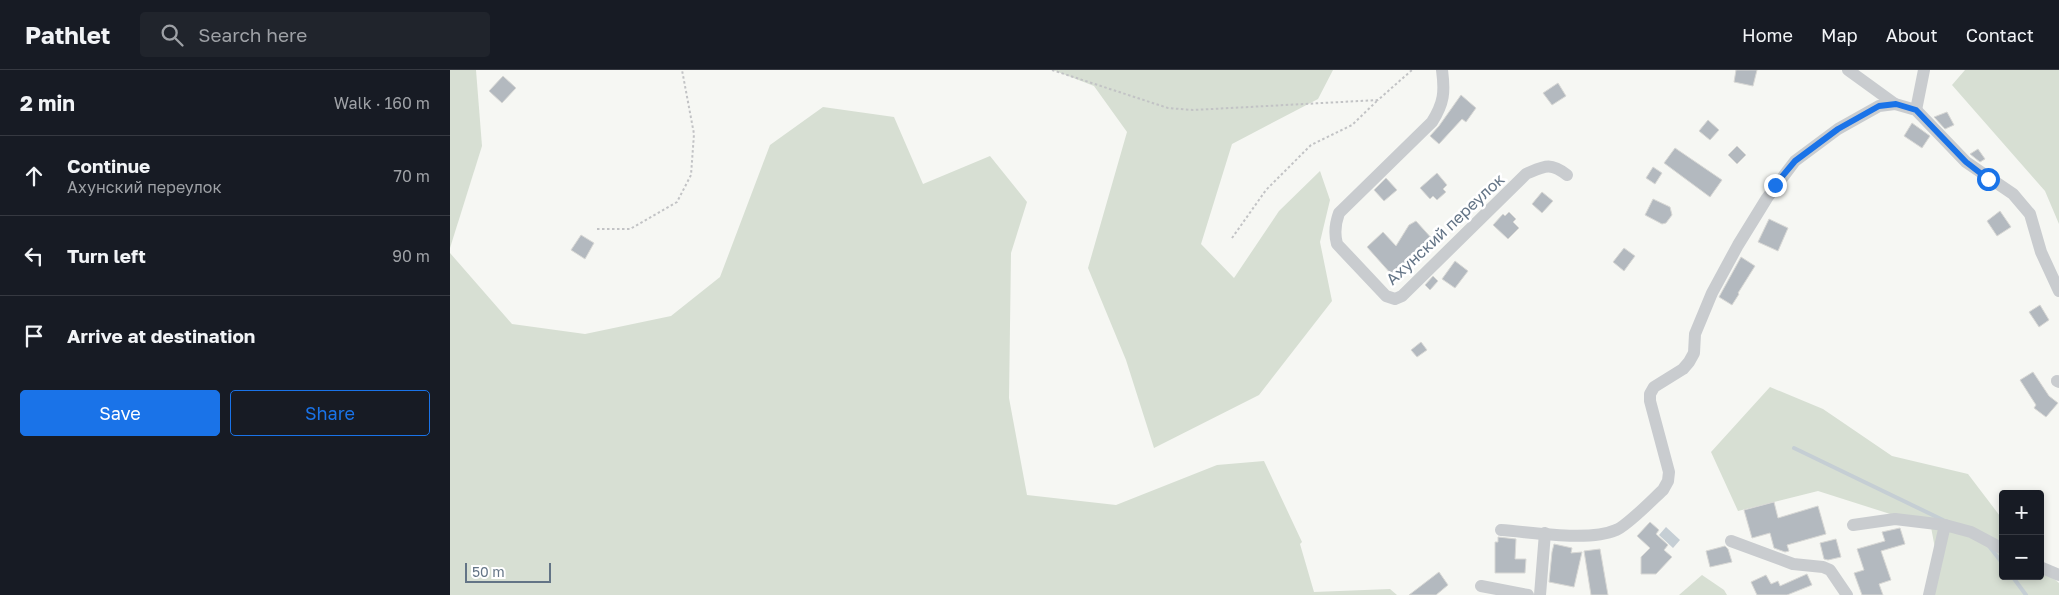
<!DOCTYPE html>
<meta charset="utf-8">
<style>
body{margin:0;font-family:"Golos Text",sans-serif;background:#20242c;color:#f1f3f6}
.controls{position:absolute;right:15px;bottom:15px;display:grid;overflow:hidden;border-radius:5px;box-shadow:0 2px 8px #0003}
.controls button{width:45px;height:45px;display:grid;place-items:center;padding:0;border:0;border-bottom:1px solid #363941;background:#171b24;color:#f1f3f6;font:25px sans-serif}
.scale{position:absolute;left:15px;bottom:12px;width:86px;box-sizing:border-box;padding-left:5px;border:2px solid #637486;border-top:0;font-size:14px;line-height:18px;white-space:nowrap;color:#637486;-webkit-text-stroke:4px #fff;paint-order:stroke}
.stop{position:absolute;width:15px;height:15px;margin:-11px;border:4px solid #1a73e8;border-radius:50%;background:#fff}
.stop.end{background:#1a73e8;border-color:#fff;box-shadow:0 1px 5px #0008}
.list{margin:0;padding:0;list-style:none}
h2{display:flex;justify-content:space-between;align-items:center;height:65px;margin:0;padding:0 20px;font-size:21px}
h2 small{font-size:16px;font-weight:400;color:#9ea1a6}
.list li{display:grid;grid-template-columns:32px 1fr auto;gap:15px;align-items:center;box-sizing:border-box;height:80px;padding:0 20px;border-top:1px solid #363941}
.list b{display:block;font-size:19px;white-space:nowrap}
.list p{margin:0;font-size:16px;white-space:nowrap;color:#9ea1a6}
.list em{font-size:16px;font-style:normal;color:#9ea1a6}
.actions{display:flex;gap:10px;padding:15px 20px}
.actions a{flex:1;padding:11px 0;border:1px solid #1a73e8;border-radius:5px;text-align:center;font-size:18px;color:#1a73e8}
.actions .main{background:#1a73e8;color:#fff}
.icon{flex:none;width:28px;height:28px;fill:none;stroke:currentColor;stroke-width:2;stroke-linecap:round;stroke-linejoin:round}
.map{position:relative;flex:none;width:1609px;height:525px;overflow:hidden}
header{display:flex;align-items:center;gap:30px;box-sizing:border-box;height:70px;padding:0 25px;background:#171b24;border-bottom:1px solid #363941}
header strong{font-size:24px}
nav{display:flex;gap:28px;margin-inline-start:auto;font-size:18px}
.search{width:350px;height:45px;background:#20242c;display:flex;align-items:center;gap:12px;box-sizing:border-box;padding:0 18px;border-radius:5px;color:#9ea1a6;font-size:19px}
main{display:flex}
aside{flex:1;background:#171b24}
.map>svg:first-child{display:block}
</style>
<header>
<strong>Pathlet</strong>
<div class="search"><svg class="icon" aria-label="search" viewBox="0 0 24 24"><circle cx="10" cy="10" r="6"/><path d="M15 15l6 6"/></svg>Search here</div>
<nav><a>Home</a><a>Map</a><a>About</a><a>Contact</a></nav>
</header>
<main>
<aside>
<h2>2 min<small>Walk · 160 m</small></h2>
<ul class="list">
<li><svg class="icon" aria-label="ahead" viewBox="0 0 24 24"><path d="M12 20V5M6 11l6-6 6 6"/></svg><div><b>Continue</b><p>Ахунский переулок</p></div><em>70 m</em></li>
<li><svg class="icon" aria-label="left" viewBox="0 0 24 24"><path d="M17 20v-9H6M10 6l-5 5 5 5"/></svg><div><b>Turn left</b></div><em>90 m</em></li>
<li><svg class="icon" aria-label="arrive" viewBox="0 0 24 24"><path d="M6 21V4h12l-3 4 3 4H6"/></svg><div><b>Arrive at destination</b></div></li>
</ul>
<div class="actions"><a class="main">Save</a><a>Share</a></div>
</aside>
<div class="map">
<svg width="1609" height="525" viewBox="0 0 1609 525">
<rect width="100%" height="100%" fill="#f6f7f3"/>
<g fill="#d7dfd3">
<path d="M0 0H26L32 76 0 178Z"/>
<path d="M603 0H883L868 29 782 74 751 174 784 208 829 141 870 101 880 130 870 172 882 231 809 325 704 378 676 290 638 198 677 62 644 16Z"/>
<path d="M1515 0H1609V154L1595 121 1502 15Z"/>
<path d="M373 37 444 47 473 114 540 86 577 132 561 183 559 328 577 425 666 435 767 395 814 391 852 472 850 474 864 522 940 519 947 525H0V183L62 254 135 264 221 246 270 207 320 75Z"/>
<path d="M1320 317 1373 339 1442 386 1518 404 1553 450V506H1590V497L1609 513V525H1483L1489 500 1481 457 1368 421 1288 441 1261 382Z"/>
<path d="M1252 505 1274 520 1277 525H1229Z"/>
</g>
<path fill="#c5ced4" d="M1216 457 1230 470 1223 478 1209 465Z"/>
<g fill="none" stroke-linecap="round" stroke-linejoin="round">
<g stroke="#c5ced4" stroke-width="4">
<path d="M1344 378 1493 450"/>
<path d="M1539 476 1553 494"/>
<path d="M1562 506 1576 525"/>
</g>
</g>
<g fill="#b3b9bf" stroke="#d8d8d5">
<path d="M1286 0H1307L1303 16 1284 12Z"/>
<path d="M53 6 66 18 52 33 39 21Z"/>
<path d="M1108 13 1116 26 1102 35 1093 23Z"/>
<path d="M1011 25 1026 38 1016 52 1012 49 989 74 980 66 989 56Z"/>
<path d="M1497 42 1504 55 1495 59 1484 47Z"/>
<path d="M1258 50 1269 60 1260 70 1249 61Z"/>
<path d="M1462 53 1480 66 1472 78 1454 66Z"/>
<path d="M1287 76 1296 85 1287 94 1278 85Z"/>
<path d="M1225 78 1272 110 1260 127 1214 93Z"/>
<path d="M1528 79 1535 89 1530 92 1520 84Z"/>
<path d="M1203 97 1212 103 1205 114 1196 108Z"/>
<path d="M987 103 997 115 993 119 996 122 987 130 983 126 980 129 970 118Z"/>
<path d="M936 108 947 120 934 131 924 120Z"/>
<path d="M1092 122 1103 131 1092 143 1082 134Z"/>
<path d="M1203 129 1220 137 1222 145 1216 153 1212 154 1195 145Z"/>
<path d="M1550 141 1561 157 1547 166 1537 151Z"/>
<path d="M1059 142 1066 149 1063 152 1069 158 1058 169 1043 155 1053 144 1055 146Z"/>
<path d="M1319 149 1338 158 1328 181 1308 172Z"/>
<path d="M966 151 984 171 979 179 972 183 969 180 942 205 917 177 933 162 946 176 959 155Z"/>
<path d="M131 165 144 173 135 189 121 180Z"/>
<path d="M1174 178 1185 186 1174 201 1163 192Z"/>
<path d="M1291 187 1305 196 1288 223 1289 224 1282 235 1269 227Z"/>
<path d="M1005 191 1018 201 1005 218 992 209Z"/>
<path d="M983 206 988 211 980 220 975 215Z"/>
<path d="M1590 235 1599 250 1589 257 1579 242Z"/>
<path d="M971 272 977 280 967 287 961 280Z"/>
<path d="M1583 302 1599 326 1608 333 1596 347 1584 338 1586 335 1570 310Z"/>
<path d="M1324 432 1328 448 1368 436 1376 464 1337 475 1339 481 1335 482 1324 478 1320 463 1302 468 1294 440Z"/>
<path d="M1200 452 1209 460 1206 464 1218 475 1214 480 1222 487 1206 504H1191V487L1200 478 1187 466Z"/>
<path d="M1450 458 1455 474 1431 481 1441 510 1429 514 1433 525H1412L1404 503 1414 500 1407 479 1435 471 1432 462Z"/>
<path d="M1048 467 1066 469 1065 489H1076L1075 503H1045V472H1048Z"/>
<path d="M1386 469 1391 487 1378 490 1374 489 1370 473Z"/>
<path d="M1104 474 1122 478 1121 483 1132 482 1124 517 1099 512 1102 482Z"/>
<path d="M1275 476 1278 479 1282 492 1260 497 1256 481Z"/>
<path d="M1150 479 1158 525H1141L1134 481Z"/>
<path d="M989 502 998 515 986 525H959Z"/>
<path d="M1357 504 1362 515 1337 525H1307L1301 512 1316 505 1321 514 1328 511 1330 516Z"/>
</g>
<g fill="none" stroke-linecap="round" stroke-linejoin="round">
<g stroke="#c2c3c5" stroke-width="2" stroke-dasharray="2.5 2.5" stroke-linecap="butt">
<path d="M602 0 718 38 743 40 928 30 962 0"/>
<path d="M147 159H180L227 132 241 105 244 64 232 0"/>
<path d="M782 168 816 120 861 75 902 55 928 30"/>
</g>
<g stroke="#c9cccf" stroke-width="12">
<path d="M992 0C995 22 994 33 982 52L889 143C885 154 884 163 887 174L936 226 945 229 952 226 1076 104C1095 96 1100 92 1117 105"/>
<path d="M1398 0 1445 34 1466 40 1516 92 1563 124 1580 144 1591 182 1609 221"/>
<path d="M1466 40 1474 0"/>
<path d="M1607 311 1609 312"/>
<path d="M1403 455 1445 449 1495 455"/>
<path d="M1051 460C1082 462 1139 472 1166 460 1177 456 1203 429 1213 420L1218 411 1219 402 1200 331V324L1204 317 1233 299 1239 292 1244 283 1245 264 1262 223 1288 175 1317 128 1345 91 1388 59 1429 36 1445 34"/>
<path d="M1281 471 1343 494 1373 497 1380 500 1397 525"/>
<path d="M1590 497 1609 505"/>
<path d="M1031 516 1078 525"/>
<path d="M1090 525 1095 463"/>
<path d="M1479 525 1495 455 1521 462 1553 479"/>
</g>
</g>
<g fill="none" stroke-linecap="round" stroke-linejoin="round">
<path stroke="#1a73e8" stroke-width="6" d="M1325 115 1345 91 1388 59 1429 36 1446 34 1466 40 1516 92 1538 109"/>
</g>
<g text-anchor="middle" stroke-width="5" stroke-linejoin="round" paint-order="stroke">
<g font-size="16" fill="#637486" stroke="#fff">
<text transform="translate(995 159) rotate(-43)" y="6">Ахунский переулок</text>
</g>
</g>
</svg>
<div class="controls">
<button>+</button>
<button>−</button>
</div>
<div class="scale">50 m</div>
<div class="stop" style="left:1538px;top:109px"></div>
<div class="stop end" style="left:1325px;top:115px"></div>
</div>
</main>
